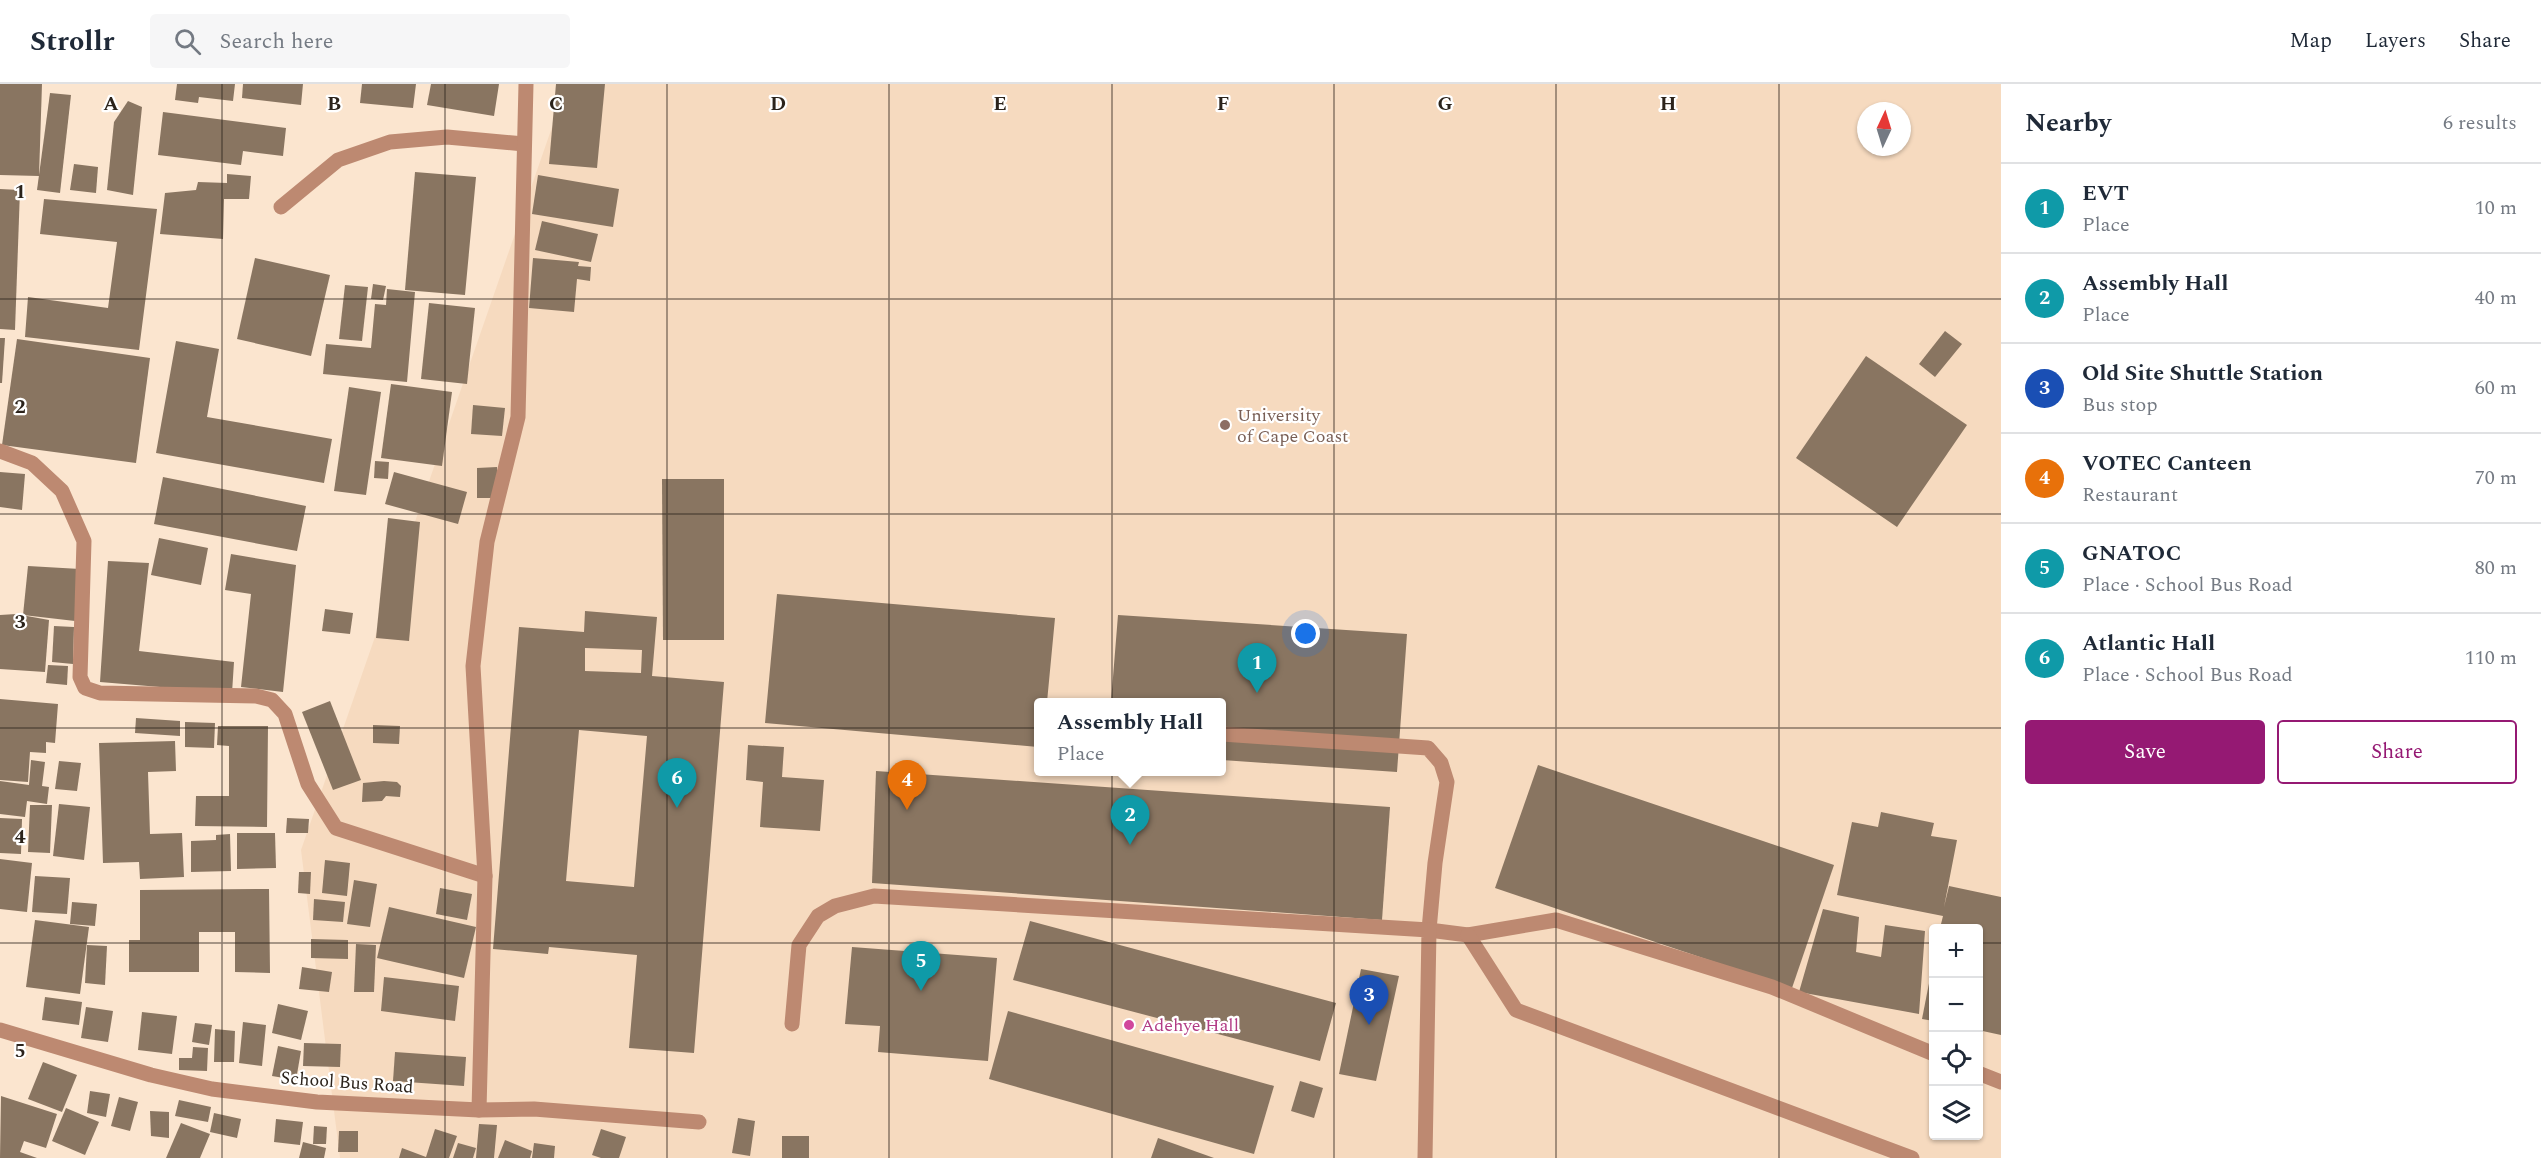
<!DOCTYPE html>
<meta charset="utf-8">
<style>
body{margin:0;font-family:Spectral,serif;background:#f6f6f7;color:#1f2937}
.controls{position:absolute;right:18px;bottom:18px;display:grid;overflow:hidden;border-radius:6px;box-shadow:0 2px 4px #0004}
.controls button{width:54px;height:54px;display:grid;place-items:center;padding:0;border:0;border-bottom:2px solid #e0e1e3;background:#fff;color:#1f2937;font:30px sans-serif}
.compass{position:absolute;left:1857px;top:18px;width:54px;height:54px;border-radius:50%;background:#fff;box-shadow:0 2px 4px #0004;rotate:4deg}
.you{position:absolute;left:1306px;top:550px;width:21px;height:21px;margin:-15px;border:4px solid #fff;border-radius:50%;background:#1a73e8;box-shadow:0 0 0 9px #1a73e833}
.badge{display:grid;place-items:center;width:39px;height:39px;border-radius:50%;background:#951973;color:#fff;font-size:20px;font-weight:700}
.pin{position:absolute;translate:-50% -50px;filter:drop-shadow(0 2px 3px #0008)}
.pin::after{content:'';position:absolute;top:32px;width:21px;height:18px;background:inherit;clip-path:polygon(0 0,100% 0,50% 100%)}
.popup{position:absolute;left:1034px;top:614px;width:192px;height:78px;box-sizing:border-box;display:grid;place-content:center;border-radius:6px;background:#fff;filter:drop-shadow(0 2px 4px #0005);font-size:20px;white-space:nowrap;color:#747a83}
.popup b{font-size:22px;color:#1f2937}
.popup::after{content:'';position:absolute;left:50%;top:100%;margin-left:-12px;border:12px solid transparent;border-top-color:#fff}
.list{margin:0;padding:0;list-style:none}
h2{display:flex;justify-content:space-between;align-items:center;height:78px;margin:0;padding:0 24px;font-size:26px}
h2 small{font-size:20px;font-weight:400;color:#747a83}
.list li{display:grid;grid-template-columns:39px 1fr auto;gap:18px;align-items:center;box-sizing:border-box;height:90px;padding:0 24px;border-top:2px solid #e0e1e3}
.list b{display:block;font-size:22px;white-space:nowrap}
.list p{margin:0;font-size:20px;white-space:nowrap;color:#747a83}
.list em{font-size:20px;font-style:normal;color:#747a83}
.actions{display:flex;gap:12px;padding:18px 24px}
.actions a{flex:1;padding:14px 0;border:2px solid #951973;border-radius:6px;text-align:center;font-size:21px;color:#951973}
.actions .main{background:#951973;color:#fff}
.icon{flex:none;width:33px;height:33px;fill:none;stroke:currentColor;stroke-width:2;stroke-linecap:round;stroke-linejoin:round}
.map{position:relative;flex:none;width:2001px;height:1074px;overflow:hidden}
header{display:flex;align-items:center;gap:36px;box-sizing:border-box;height:84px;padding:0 30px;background:#fff;border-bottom:2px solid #e0e1e3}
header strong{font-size:28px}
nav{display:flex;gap:33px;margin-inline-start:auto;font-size:21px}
.search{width:420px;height:54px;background:#f6f6f7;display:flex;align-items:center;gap:15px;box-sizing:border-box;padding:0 21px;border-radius:6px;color:#747a83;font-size:22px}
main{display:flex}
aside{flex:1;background:#fff}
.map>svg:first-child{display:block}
</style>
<header>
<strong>Strollr</strong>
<div class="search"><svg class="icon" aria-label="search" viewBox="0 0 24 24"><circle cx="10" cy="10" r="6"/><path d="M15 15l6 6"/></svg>Search here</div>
<nav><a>Map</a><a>Layers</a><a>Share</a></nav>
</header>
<main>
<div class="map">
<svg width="2001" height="1074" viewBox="0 0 2001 1074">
<rect width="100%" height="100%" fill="#fbe5cf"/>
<path fill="#f6dabf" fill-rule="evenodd" d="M567 0H2001V1074H340L301 766ZM1866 27H1902V63H1866ZM1038 618H1222V688H1038ZM1934 844H1978V1052H1934Z"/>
<g fill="#897561" fill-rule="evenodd">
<path d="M0 0H42L39 92 0 91Z"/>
<path d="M177 0H235L233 17 199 13 198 19 175 16Z"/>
<path d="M243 0H303L301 21 242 14Z"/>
<path d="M362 0H416L413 24 360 19Z"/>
<path d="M431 0H499L494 32 427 21Z"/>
<path d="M556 0H605L597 84 549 80Z"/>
<path d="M50 9 71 11 60 109 37 106Z"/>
<path d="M128 17 142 23 133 111 107 106 114 38Z"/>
<path d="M163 28 286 44 283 72 243 67 241 81 158 71Z"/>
<path d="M74 80 98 83 96 109 70 106Z"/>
<path d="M415 88 476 93 465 211 405 206Z"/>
<path d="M227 90 251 92 249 115H224L223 155 160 150 165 109 196 106 198 98 227 99Z"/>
<path d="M538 91 619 105 613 143 532 130Z"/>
<path d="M0 105 20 106 15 246 0 245Z"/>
<path d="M44 115 157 125 139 266 25 253 28 213 108 224 117 158 40 150Z"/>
<path d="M542 137 598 150 591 178 535 166Z"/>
<path d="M255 174 330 191 311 272 237 255Z"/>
<path d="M533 174 579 178 578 182 591 183 590 197 577 195 574 228 529 224Z"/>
<path d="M373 200 386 202 383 216 371 215Z"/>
<path d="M345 201 368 203 362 257 339 255Z"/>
<path d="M387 205 415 208 407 298 323 290 326 260 371 264 375 220 386 221Z"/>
<path d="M429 219 475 224 467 300 421 295Z"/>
<path d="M1945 247 1962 260 1935 293 1919 280Z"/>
<path d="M0 254H5L2 299H0Z"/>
<path d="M17 255 150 274 136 379 2 361Z"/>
<path d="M176 257 219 265 207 333 332 355 324 399 156 369Z"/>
<path d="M1866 272 1967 341 1897 443 1796 374Z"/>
<path d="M391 300 452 308 442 382 381 374Z"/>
<path d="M349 303 381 308 366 411 334 407Z"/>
<path d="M473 321 505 324 502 352 471 350Z"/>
<path d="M375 377 389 378 388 395 374 394Z"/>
<path d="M497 383V414H477V384Z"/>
<path d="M0 388 25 390 22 426 0 423Z"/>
<path d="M394 388 467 408 458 440 385 420Z"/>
<path d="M163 393 306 422 297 467 154 440Z"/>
<path d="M662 395H724V556H663Z"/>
<path d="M388 434 420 438 409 557 376 554Z"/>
<path d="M159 454 208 464 201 501 151 491Z"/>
<path d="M231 470 296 481 283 608 241 603 251 510 225 506Z"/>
<path d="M108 477 149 479 139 567 234 578 232 609 100 598Z"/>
<path d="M28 482 80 485 75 537 23 531Z"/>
<path d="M777 510 1055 534 1047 618H1038V663L765 639Z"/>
<path d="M325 525 353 529 350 550 322 547Z"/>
<path d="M585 527 657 533 652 592 724 598 694 969 629 964 637 871 549 863 548 870 493 865 519 543 584 548ZM585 564 642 566 641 589 585 587ZM579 646 647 652 634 803 566 797Z"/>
<path d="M16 530 49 536 45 588 0 585V531Z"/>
<path d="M1118 531 1407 550 1397 688 1222 676V618H1111Z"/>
<path d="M54 542 74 543 73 580 52 578Z"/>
<path d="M48 581 68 582 67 601 46 599Z"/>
<path d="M0 615 58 620 55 659 46 658V669L30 668 28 698 0 696Z"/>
<path d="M330 617 361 696 333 706 302 628Z"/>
<path d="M136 634 180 637V652L135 649Z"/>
<path d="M185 638 215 639 214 664 185 663Z"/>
<path d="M373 641 400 642 399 660 373 659Z"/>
<path d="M218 642H268L267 743 195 742 196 712H229V662L217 661Z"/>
<path d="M175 657 176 687 148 688 150 750 182 749 184 793 140 795 139 778 103 779 99 659Z"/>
<path d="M748 661 784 663 782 693 824 696 820 747 760 743 763 698 746 696Z"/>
<path d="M31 676 45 678 42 702 49 703 47 720 27 717 25 733 0 730V697L29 701Z"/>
<path d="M59 677 81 679 77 707 55 705Z"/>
<path d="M1538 681 1834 781 1792 904 1495 804Z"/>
<path d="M876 687 1390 723 1382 836 872 799Z"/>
<path d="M384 697 397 698 401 702 400 713 386 712 382 717 362 718 363 699Z"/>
<path d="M59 720 90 723 84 776 53 772Z"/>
<path d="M30 721H52L50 769 28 768Z"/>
<path d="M1881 728 1934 739 1931 752 1957 756 1944 823 1949 802 2001 813V951L1978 946V844H1940L1943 832 1837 811 1852 738 1878 743Z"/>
<path d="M0 734 22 735 21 770 0 769Z"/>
<path d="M287 734 309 735 308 749H286Z"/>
<path d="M237 749H275L276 784 237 785Z"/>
<path d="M230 750 231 787 191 788V757L216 756V751Z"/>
<path d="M0 775 32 779 27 828 0 825Z"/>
<path d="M325 776 350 779 347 812 322 809Z"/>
<path d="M299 788H311L310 810 298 809Z"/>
<path d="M35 792 70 794 67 830 32 828Z"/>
<path d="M354 796 377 800 370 843 347 840Z"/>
<path d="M440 804 472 810 467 836 436 830Z"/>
<path d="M269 805 270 889 235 888V848H199V888H129V856H140V806Z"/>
<path d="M314 815 345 818 343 838 313 836Z"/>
<path d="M72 818 97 820 95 842 70 840Z"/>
<path d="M389 823 476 843 464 894 377 874Z"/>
<path d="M1823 825 1859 833 1856 868 1881 873 1885 841 1925 847 1919 930 1799 908Z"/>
<path d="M35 836 89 843 80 910 26 903Z"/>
<path d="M1030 837 1336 919 1320 977 1013 896Z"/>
<path d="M311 855 348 856V875L311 874Z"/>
<path d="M356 860 376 861 374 908H354Z"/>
<path d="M87 861 107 862 105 901 85 899Z"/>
<path d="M852 863 997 874 988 977 878 968 880 942 845 940Z"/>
<path d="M302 883 332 888 329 908 299 905Z"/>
<path d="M1932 884H1934V937L1922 935Z"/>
<path d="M1361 885 1399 892 1376 997 1339 990Z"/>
<path d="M384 893 459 902 455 937 381 927Z"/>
<path d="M45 913 82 918 79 941 42 936Z"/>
<path d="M278 920 308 927 301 956 272 949Z"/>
<path d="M86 923 113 927 108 958 81 954Z"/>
<path d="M1008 927 1274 1002 1254 1070 989 995Z"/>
<path d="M142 928 177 932 172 970 138 966Z"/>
<path d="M243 938 266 941 262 982 239 979Z"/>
<path d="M195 939 212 941 209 961 192 958Z"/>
<path d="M215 945 235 947 234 978H214Z"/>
<path d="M304 959 341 960 340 983 303 982Z"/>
<path d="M278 962 301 967 296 996 272 992Z"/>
<path d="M193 963 208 964 207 987 179 986V974H192Z"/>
<path d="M395 968 466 973 464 1002 393 997Z"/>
<path d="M43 978 77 991 62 1028 28 1015Z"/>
<path d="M1300 997 1323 1004 1314 1034 1291 1027Z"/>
<path d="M90 1007 110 1010 106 1033 87 1029Z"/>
<path d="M1 1012 57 1030 46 1064 24 1057 20 1068 37 1074H0Z"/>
<path d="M119 1013 138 1018 130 1047 111 1042Z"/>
<path d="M179 1016 211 1023 208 1038 175 1032Z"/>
<path d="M66 1024 99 1038 85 1071 52 1057Z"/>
<path d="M150 1027 169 1028V1054L151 1052Z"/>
<path d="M214 1029 241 1035 237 1054 210 1048Z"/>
<path d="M738 1034 755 1037 750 1072 732 1069Z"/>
<path d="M276 1035 303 1038 300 1061 274 1058Z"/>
<path d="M181 1039 210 1050 200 1074H166Z"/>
<path d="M479 1040 497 1041 494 1074H476Z"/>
<path d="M314 1042 327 1043 326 1060H313Z"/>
<path d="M435 1045 457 1052 449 1074H399L402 1064 426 1073Z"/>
<path d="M601 1045 626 1053 619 1074H601L592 1071Z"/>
<path d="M339 1047H358V1068H338Z"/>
<rect x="782" y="1052" width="27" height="22"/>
<path d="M1158 1054 1214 1074H1151Z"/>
<path d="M505 1056 532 1067 530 1074H498Z"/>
<path d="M303 1058 326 1064 324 1074H299Z"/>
<path d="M458 1059 476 1064 473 1074H453Z"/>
<path d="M534 1059 555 1062 554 1074H532Z"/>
</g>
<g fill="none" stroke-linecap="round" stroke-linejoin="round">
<g stroke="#bd8971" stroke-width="15">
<path d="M1222 650 1428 664 1441 679 1447 698 1435 779 1429 846 1468 851 1556 836 1772 903 1934 970"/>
<path d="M1468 851 1516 926 1912 1074"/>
<path d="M792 940 799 861 818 832 835 822 874 812 1429 846 1425 1074"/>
<path d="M1978 989 2001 998"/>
</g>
<g stroke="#bd8971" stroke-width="15">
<path d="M281 123 338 76 390 58 447 53 524 60"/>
<path d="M0 367 32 379 62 407 84 457 80 593 85 604 100 609 256 612 272 616 285 630 308 700 336 744 485 792"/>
<path d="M0 946 151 991 212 1005 317 1018 479 1026 534 1025 699 1038"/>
<path d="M479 1026 485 792 473 582 487 458 518 333 526 0"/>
</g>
</g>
<path fill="none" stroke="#2b231b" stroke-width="1.5" stroke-opacity="0.55" d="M222 0V1074M445 0V1074M667 0V1074M889 0V1074M1112 0V1074M1334 0V1074M1556 0V1074M1779 0V1074M0 215H2001M0 430H2001M0 644H2001M0 859H1934M1978 859H2001"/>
<circle fill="#8d6e63" stroke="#fff" stroke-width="2" cx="1225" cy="341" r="6"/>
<circle fill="#d1479c" stroke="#fff" stroke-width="2" cx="1129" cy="941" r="6"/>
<g text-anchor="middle" stroke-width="4.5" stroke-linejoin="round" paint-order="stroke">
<g font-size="18" fill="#785e54" stroke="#fff" text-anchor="start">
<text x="1237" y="337">University<tspan x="1237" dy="21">of Cape Coast</tspan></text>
</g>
<g font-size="18" fill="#b23c85" stroke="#fff" text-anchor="start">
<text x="1141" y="947">Adehye Hall</text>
</g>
<g font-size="18" fill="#2b231b" stroke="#fff">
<text transform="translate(347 998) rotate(4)" y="6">School Bus Road</text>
</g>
</g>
<g font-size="20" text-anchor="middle" font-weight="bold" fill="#2b231b" stroke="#fff" stroke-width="4.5" stroke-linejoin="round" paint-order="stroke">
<text x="111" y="26">A</text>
<text x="334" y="26">B</text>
<text x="556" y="26">C</text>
<text x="778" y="26">D</text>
<text x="1000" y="26">E</text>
<text x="1223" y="26">F</text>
<text x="1445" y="26">G</text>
<text x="1668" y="26">H</text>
<text x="20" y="114">1</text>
<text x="20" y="329">2</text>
<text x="20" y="544">3</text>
<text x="20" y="759">4</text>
<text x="20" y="973">5</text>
</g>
</svg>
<div class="controls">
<button>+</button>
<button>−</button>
<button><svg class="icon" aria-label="locate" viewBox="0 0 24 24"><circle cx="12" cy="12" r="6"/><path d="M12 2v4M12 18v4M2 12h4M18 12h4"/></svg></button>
<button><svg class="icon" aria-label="layers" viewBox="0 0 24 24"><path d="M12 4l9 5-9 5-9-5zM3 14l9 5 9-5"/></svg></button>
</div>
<svg class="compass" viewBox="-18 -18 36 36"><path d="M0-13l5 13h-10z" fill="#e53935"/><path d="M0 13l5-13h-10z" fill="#747a83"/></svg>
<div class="you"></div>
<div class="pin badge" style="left:1257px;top:609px;background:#0f9aa8">1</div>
<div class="pin badge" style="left:1130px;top:761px;background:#0f9aa8">2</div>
<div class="popup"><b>Assembly Hall</b>Place</div>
<div class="pin badge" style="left:1369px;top:941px;background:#1a4fb4">3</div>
<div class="pin badge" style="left:907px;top:726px;background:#e8710a">4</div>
<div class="pin badge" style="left:921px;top:907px;background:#0f9aa8">5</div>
<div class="pin badge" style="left:677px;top:724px;background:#0f9aa8">6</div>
</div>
<aside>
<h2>Nearby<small>6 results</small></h2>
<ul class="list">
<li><span class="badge" style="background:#0f9aa8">1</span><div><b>EVT</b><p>Place</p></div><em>10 m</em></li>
<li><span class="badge" style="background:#0f9aa8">2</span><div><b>Assembly Hall</b><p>Place</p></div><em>40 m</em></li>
<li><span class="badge" style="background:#1a4fb4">3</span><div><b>Old Site Shuttle Station</b><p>Bus stop</p></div><em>60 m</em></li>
<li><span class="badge" style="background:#e8710a">4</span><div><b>VOTEC Canteen</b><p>Restaurant</p></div><em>70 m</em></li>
<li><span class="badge" style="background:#0f9aa8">5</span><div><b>GNATOC</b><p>Place · School Bus Road</p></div><em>80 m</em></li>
<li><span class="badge" style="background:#0f9aa8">6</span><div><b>Atlantic Hall</b><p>Place · School Bus Road</p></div><em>110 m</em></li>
</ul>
<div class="actions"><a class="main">Save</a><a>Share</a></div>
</aside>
</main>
